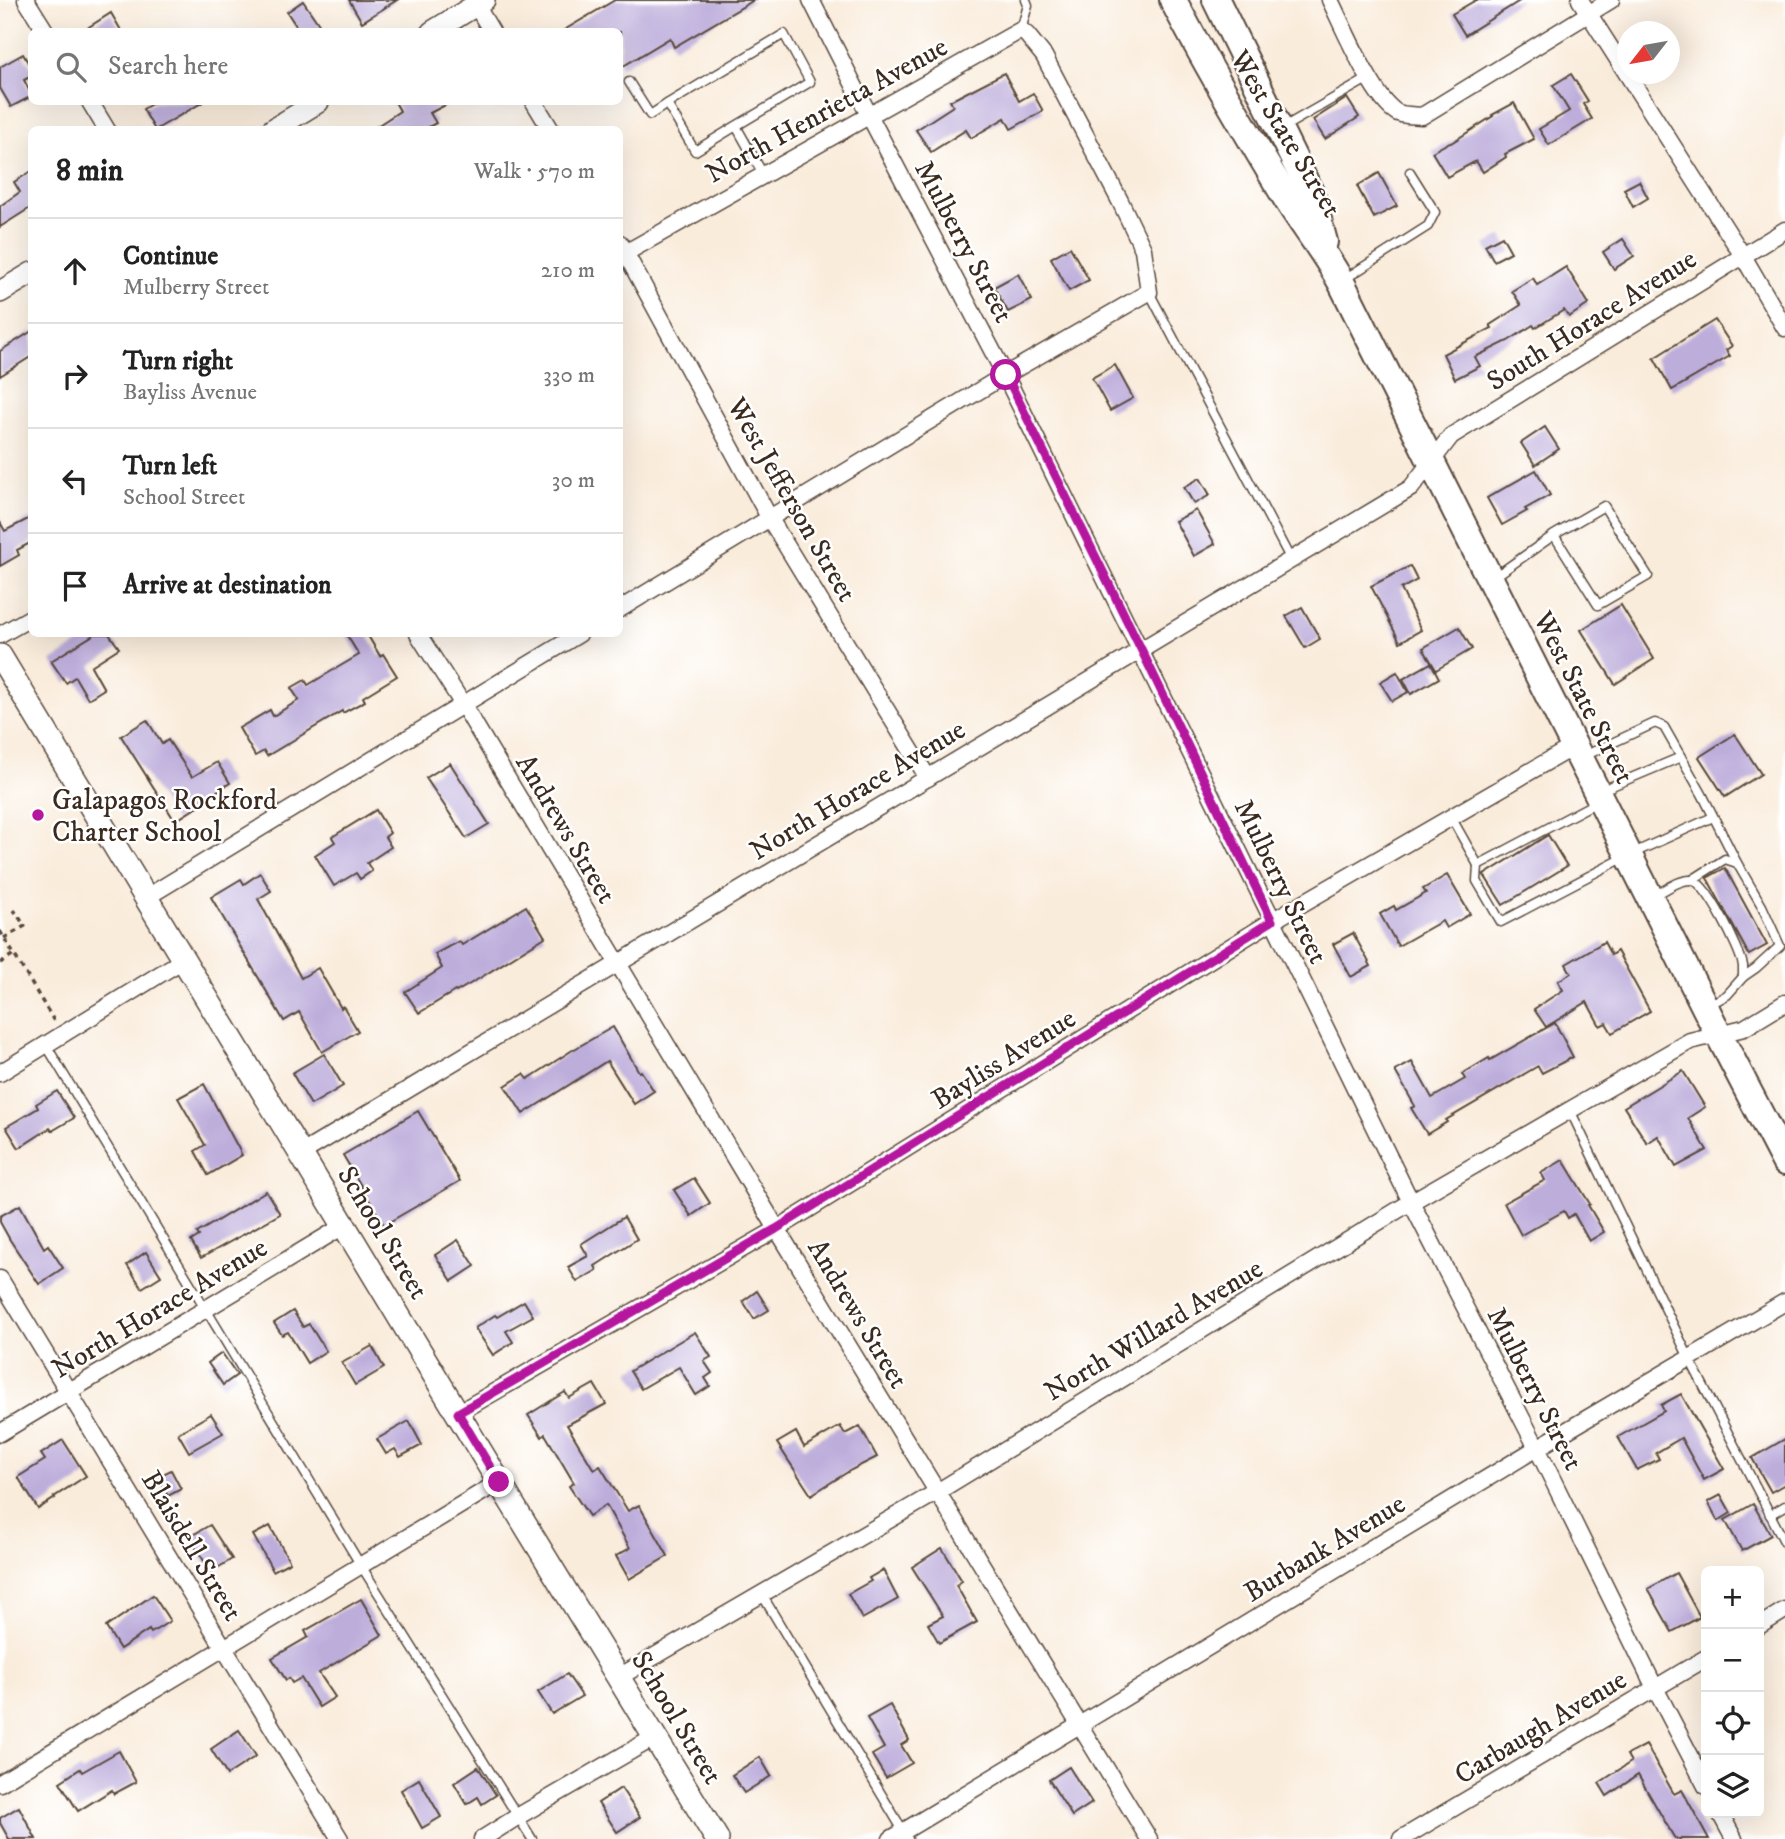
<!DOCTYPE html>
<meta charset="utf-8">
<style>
body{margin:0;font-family:"IM FELL DW Pica",serif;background:#f2f2f2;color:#222}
.controls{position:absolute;right:21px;bottom:21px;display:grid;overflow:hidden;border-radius:10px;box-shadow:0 7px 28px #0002}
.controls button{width:63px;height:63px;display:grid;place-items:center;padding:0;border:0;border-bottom:2px solid #e0e0e0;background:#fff;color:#222;font:35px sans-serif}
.compass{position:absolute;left:1617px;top:21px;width:63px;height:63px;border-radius:50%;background:#fff;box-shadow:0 7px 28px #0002;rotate:239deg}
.stop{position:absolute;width:21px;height:21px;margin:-16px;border:5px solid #b5179e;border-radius:50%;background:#fff}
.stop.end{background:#b5179e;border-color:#fff;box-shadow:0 2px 7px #0008}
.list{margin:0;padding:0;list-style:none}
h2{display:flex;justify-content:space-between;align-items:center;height:91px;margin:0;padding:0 28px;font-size:30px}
h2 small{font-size:23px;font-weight:400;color:#767676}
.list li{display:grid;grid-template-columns:46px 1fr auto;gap:21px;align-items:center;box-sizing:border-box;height:105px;padding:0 28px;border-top:2px solid #e0e0e0}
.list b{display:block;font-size:26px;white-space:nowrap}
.list p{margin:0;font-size:23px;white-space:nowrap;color:#767676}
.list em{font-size:23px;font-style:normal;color:#767676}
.icon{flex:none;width:38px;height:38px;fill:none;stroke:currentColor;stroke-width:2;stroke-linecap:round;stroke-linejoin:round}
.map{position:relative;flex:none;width:1785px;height:1839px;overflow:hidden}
.search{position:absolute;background:#fff;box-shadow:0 7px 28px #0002;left:28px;top:28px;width:595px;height:77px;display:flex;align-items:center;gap:18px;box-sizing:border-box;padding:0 24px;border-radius:10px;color:#767676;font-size:26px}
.panel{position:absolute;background:#fff;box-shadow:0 7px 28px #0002;left:28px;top:126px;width:595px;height:511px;border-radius:10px}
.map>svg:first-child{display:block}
</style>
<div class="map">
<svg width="1785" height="1839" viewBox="0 0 1785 1839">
<rect width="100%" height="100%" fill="#fff"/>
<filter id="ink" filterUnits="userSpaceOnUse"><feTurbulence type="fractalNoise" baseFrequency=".0143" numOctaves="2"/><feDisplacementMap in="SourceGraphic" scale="14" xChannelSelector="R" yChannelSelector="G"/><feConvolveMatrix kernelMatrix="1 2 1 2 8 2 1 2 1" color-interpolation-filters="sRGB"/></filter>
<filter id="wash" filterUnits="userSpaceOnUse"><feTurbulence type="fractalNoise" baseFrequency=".00686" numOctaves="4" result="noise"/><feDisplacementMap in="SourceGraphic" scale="28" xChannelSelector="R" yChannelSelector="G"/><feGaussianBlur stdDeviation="1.57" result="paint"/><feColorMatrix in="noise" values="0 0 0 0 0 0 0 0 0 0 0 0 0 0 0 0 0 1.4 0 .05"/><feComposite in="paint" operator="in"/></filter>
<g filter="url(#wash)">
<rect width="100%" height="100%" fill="#f9ecdb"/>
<g id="blocks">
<g fill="#bdaddb">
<path d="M349 0H397L362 22Z"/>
<path d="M615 0H754L674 47 670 38 620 68V32H561Z"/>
<path d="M1476 0H1521L1465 35 1452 14Z"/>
<path d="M303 1 324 32H300L287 12Z"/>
<path d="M111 13 122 32H81Z"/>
<path d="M23 54 32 69V76L24 80 32 96 11 107 0 88V67Z"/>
<path d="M1004 73 1019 101 1033 93 1043 111 1011 129 1005 118 971 138 966 130 931 152 916 130 953 106 950 101Z"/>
<path d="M1571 74 1588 101 1583 104 1592 119 1549 145 1539 129 1569 111 1553 85Z"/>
<path d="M1347 98 1359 117 1325 139 1313 120Z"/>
<path d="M155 102H203L155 130 143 109Z"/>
<path d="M395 102H451L430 113 436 123 423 130H371L400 111Z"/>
<path d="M1514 103 1534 139 1505 154 1506 157 1483 172 1476 161 1447 177 1432 152 1450 142 1451 143 1493 116 1492 115Z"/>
<path d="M32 171V211L30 208 0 227V206L20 192 14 182Z"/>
<path d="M1379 173 1397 206 1374 218 1357 186Z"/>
<path d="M1639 181 1648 198 1633 207 1624 189Z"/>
<path d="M1502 236 1511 252 1494 261 1485 245Z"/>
<path d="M1623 239 1634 256 1614 269 1603 252Z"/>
<path d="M1070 247 1089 280 1069 291 1051 258Z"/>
<path d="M1566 267 1589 304 1569 317 1564 310 1535 328 1533 325 1508 341 1475 357 1480 366 1455 379 1443 354 1492 328 1490 325 1521 305 1512 291 1533 278 1537 285Z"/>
<path d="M1018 274 1032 300 1008 312 994 287Z"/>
<path d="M1715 320 1732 346 1726 350 1730 356 1672 390 1654 358Z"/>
<path d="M32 331V356L0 376V351Z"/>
<path d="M1115 365 1133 398 1110 411 1092 378Z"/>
<path d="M1545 427 1559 449 1535 465 1521 443Z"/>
<path d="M1536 470 1550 495 1525 509 1527 511 1502 525 1487 498Z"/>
<path d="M1200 478 1210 495 1194 504 1184 487Z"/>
<path d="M1196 510 1215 544 1194 556 1175 521Z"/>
<path d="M32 517V542L17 550 19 555 0 566V522L5 531Z"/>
<path d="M1410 566 1417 580 1401 589 1421 630 1400 642 1371 586Z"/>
<path d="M1621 605 1654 659 1615 684 1581 630Z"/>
<path d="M1302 607 1320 639 1305 648 1286 616Z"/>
<path d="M1459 627 1472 649 1436 670 1423 648Z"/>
<path d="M95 634H109L119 648 91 666 104 689 88 699 75 677 66 683 51 661Z"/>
<path d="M346 634H367L380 656 383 654 397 676 363 697 365 701 343 713 342 711 267 756 264 751 255 756 239 728 270 710 273 716 299 700 291 688 305 680 308 685 359 655Z"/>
<path d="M1431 663 1439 678 1411 694 1403 679Z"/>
<path d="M1397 672 1408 692 1392 701 1380 682Z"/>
<path d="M147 720 162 744 168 740 192 777 217 762 230 783 203 800 205 802 175 821 121 736Z"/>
<path d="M1735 734 1761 774 1725 797 1699 757Z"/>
<path d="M450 763 489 824 466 838 426 778Z"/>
<path d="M376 810 390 833 385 837 391 847 367 863 372 871 360 879 356 873 334 886 315 855 335 842 332 837Z"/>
<path d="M1548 835 1567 866 1503 905 1484 875Z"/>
<path d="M1725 868 1767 945 1749 955 1707 878Z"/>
<path d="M260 873 271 891 258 899 301 978 318 968 341 1008 343 1006 358 1031 322 1052 299 1012 284 1021 211 897 241 879 244 884Z"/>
<path d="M1447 875 1470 914 1446 928 1442 921 1398 946 1380 914 1394 906 1396 910 1426 893 1423 889Z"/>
<path d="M526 906 545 937 480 978 456 992 455 991 419 1013 405 992 442 968 435 954 459 941 462 945Z"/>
<path d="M1353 933 1371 966 1351 977 1333 944Z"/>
<path d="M1604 942 1611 955 1617 951 1650 1011 1612 1033 1606 1023 1600 1026 1587 1002 1546 1027 1534 1009 1563 990 1558 981 1571 973 1566 964Z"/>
<path d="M1555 1023 1573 1057 1542 1073 1538 1066 1446 1120 1447 1122 1427 1134 1411 1108 1415 1106 1395 1071 1412 1062 1432 1098 1465 1079 1462 1074 1489 1058 1490 1060Z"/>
<path d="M613 1027 639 1072 641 1071 654 1091 634 1104 607 1061 523 1114 505 1086 524 1074 528 1079 571 1051Z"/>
<path d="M324 1054 343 1086 311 1105 292 1073Z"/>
<path d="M1683 1071 1705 1107 1688 1118 1707 1150 1676 1167 1658 1136 1647 1143 1624 1107Z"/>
<path d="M204 1084 242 1155 208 1175 195 1151 205 1145 178 1098Z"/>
<path d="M57 1091 74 1118 52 1131 50 1128 19 1148 6 1127 38 1108 36 1104Z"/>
<path d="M418 1111 460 1181 384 1225 343 1155Z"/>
<path d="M1563 1160 1590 1204 1588 1205 1604 1232 1589 1241 1574 1214 1568 1218 1564 1211 1521 1235 1504 1203 1545 1180 1541 1173Z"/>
<path d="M694 1178 710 1203 691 1216 674 1190Z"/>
<path d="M266 1191 280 1214 201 1258 191 1241 199 1236 197 1233Z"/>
<path d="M20 1205 44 1248 48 1245 63 1268 39 1284 10 1240 0 1222V1216Z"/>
<path d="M624 1217 637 1239 595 1266 597 1270 577 1282 568 1267 588 1256 581 1244Z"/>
<path d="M458 1240 475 1266 452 1281 435 1255Z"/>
<path d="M146 1252 161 1276 142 1288 127 1265Z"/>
<path d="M757 1291 769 1310 754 1319 743 1301Z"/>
<path d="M524 1301 533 1316 506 1331 513 1342 493 1355 475 1328 495 1315 497 1317Z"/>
<path d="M293 1311 303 1327 309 1324 326 1351 307 1363 288 1332 282 1335 274 1323Z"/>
<path d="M695 1332 711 1357 704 1361 712 1373 705 1378 710 1386 696 1395 679 1367 641 1389 630 1371Z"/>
<path d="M372 1346 384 1368 355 1385 342 1363Z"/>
<path d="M222 1353 237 1375 223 1385 208 1363Z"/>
<path d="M594 1384 606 1404 567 1425 594 1470 600 1466 628 1511 639 1505 668 1556 629 1579 616 1556 630 1548 606 1505 589 1516 569 1486 574 1483 545 1434 542 1437 528 1415 565 1392 569 1398Z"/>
<path d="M1681 1394 1724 1469 1704 1480 1681 1438 1656 1453 1659 1459 1637 1470 1618 1437 1664 1411 1661 1405Z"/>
<path d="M211 1414 223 1433 189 1452 178 1433Z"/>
<path d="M409 1421 422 1445 400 1457 395 1449 386 1454 377 1439Z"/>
<path d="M840 1426 845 1434 860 1426 877 1457 851 1470 811 1495 777 1443 796 1432 804 1447Z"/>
<path d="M1785 1439V1484L1771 1492 1752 1458Z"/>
<path d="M63 1440 86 1476 54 1497 55 1498 38 1509 18 1477 45 1460 41 1454Z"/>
<path d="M171 1470 181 1489 168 1496 157 1477Z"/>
<path d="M1721 1495 1731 1513 1718 1521 1708 1502Z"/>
<path d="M1753 1504 1771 1535 1742 1551 1725 1520Z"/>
<path d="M210 1525 232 1559 211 1572 189 1537Z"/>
<path d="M270 1526 290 1562 273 1571 253 1535Z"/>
<path d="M942 1548 962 1581 956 1585 977 1622 939 1643 928 1624 943 1616 912 1567Z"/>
<path d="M883 1570 898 1599 862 1619 848 1594 871 1581 869 1578Z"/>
<path d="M1676 1573 1700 1617 1672 1632 1648 1589Z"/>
<path d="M153 1595 170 1621 151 1633 149 1630 120 1649 106 1627Z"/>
<path d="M361 1599 382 1635 319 1673 335 1697 319 1707 301 1678 292 1683 289 1678 286 1680 272 1658 308 1637 305 1631Z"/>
<path d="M567 1674 582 1696 552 1714 538 1692Z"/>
<path d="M890 1705 909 1740 901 1745 912 1763 886 1778 872 1755 884 1748 867 1718Z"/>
<path d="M239 1730 256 1756 227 1775 211 1749Z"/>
<path d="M1646 1745 1674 1794 1682 1790 1709 1839H1675L1638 1775 1607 1796 1599 1783 1631 1762 1627 1755Z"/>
<path d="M119 1751 136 1782 114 1794 112 1790 78 1811 60 1782 80 1769 82 1772Z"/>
<path d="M760 1757 771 1776 744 1793 732 1775Z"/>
<path d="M478 1767 496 1795 482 1804 478 1797 467 1804 454 1783Z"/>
<path d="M1069 1767 1092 1803 1072 1816 1049 1780Z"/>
<path d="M419 1779 441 1817 422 1828 401 1790Z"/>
<path d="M621 1788 640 1817 617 1832 598 1803Z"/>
<path d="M19 1807 36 1839H9L0 1823V1818Z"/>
</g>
</g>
</g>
<g filter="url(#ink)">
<use href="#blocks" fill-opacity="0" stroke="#58473a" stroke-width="2"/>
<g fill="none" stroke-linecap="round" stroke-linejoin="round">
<g stroke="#58473a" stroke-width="11">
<g id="service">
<path d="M1021 30 1028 5 1026 0"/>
<path d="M629 82 650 115 667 104"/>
<path d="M736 126 810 82 784 34 667 104 695 151 736 126 763 174"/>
<path d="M1282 128 1369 78"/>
<path d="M1343 280 1428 226 1435 212 1410 172"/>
<path d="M1149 292 1291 560"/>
<path d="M1493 578 1554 535 1598 605 1648 576 1604 506 1554 535"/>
<path d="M1582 757 1655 723 1664 727 1702 794 1737 863"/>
<path d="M1600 791 1681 757"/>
<path d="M1451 817 1478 865 1597 802"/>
<path d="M1478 865 1477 881 1501 922 1629 855 1713 817"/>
<path d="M1692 880 1725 859 1737 863 1762 906 1780 946 1756 968 1743 977"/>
<path d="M1652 897C1664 891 1679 879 1692 880 1706 881 1741 951 1743 966 1743 970 1743 974 1743 977L1727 995 1707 1006"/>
<path d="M46 1045 360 1564 532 1839"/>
<path d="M1570 1110 1689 1358 1785 1543"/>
<path d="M1770 1515 1785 1506"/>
<path d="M761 1593 908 1839"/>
</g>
</g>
<g stroke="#58473a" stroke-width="19">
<g id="minor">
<path d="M26 0 46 32"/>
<path d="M473 0 492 32"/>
<path d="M811 0 869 115 1005 375 1411 1202 1537 1448 1655 1688 1706 1786"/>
<path d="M1330 0C1343 26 1373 98 1396 112 1402 116 1415 115 1422 116L1611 0"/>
<path d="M1580 0 1743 256 1785 328"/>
<path d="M90 102 107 130"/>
<path d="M534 102 551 130"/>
<path d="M620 243 770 519 928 778"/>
<path d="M620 256 1021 30 1027 35 1044 56 1120 201 1143 249 1149 292 1005 375 620 609"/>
<path d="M418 634 462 703 777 1229 1149 1839"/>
<path d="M0 635 32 617"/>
<path d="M147 897 579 634"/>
<path d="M0 1073 183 960"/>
<path d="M302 1153 1411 488 1451 436 1785 230"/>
<path d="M0 1279 340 1839"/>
<path d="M458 1413 777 1229 1272 921 1574 746"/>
<path d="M0 1433 345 1225"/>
<path d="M1759 1626 1785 1610"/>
<path d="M619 1677 937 1492 1411 1202 1570 1110 1690 1041 1744 1028 1785 1003"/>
<path d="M0 1783 499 1482"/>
<path d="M1720 1813 1734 1839"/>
<path d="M482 1839 517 1817 655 1737"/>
<path d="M891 1839 1537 1448 1785 1302"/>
<path d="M1401 1839 1706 1658"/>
</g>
</g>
<g stroke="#58473a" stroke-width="24">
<g id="tertiary">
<path d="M432 32 484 0"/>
<path d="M272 130 318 102"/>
<path d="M0 292 32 273"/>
</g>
</g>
<g stroke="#58473a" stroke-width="26">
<path id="secondary" d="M0 656 499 1482 717 1839"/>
</g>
<g stroke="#58473a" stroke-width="30">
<g id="primary">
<path d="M1173 0C1208 68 1248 135 1288 201 1305 228 1325 253 1341 282L1718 1033 1785 1162"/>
<path d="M1216 0 1311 194 1324 242"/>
</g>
</g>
<g stroke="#58473a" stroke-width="3.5" stroke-dasharray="5 5" stroke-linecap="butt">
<path d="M0 931 54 1021"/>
<path d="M4 938 25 926 14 910"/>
<path d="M0 963 14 954"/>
</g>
<use href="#service" stroke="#fff" stroke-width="8"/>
<use href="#minor" stroke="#fff" stroke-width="16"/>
<use href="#tertiary" stroke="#fff" stroke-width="21"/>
<use href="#secondary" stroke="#fff" stroke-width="23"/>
<use href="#primary" stroke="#fff" stroke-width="26"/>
</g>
</g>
<g fill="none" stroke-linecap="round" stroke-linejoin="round" filter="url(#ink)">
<path stroke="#b5179e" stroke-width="9" d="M499 1482 458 1413 776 1229 1272 921 1141 649 1006 375"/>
</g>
<circle fill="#b5179e" stroke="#fff" stroke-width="2.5" cx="38" cy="815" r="7"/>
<g text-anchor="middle" stroke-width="5" stroke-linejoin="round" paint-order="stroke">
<g font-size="28" fill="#3b2a1e" stroke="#fff">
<text transform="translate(826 109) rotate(-29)" y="10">North Henrietta Avenue</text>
<text transform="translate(1287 133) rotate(59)" y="10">West State Street</text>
<text transform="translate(965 241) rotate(62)" y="10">Mulberry Street</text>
<text transform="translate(1591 319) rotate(-32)" y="10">South Horace Avenue</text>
<text transform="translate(793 499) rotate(60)" y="10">West Jefferson Street</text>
<text transform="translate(1585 697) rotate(63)" y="10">West State Street</text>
<text transform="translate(857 789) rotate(-31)" y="10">North Horace Avenue</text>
<text transform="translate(567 828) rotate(59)" y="10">Andrews Street</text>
<text transform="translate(1282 881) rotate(64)" y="10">Mulberry Street</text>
<text transform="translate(1003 1058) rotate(-32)" y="10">Bayliss Avenue</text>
<text transform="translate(384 1232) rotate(59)" y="10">School Street</text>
<text transform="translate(159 1307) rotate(-31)" y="10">North Horace Avenue</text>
<text transform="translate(859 1313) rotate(59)" y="10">Andrews Street</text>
<text transform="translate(1153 1329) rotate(-31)" y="10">North Willard Avenue</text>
<text transform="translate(1536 1388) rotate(63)" y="10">Mulberry Street</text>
<text transform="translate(193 1545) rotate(59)" y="10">Blaisdell Street</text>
<text transform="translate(1324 1547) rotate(-31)" y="10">Burbank Avenue</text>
<text transform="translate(678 1717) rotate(59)" y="10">School Street</text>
<text transform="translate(1540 1726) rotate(-31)" y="10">Carbaugh Avenue</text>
</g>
<g font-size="28" fill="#3b2a1e" stroke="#fff" text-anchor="start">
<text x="52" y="809">Galapagos Rockford<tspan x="52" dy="32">Charter School</tspan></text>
</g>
</g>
</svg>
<div class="controls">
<button>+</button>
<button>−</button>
<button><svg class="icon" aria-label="locate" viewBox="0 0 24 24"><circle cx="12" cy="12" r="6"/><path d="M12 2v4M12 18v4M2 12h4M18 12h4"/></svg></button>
<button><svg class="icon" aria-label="layers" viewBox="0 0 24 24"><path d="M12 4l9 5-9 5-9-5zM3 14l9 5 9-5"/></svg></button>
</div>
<svg class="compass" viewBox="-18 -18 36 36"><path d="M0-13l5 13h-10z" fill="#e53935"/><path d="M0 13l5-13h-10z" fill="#767676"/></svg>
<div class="stop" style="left:1006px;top:375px"></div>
<div class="stop end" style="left:499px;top:1482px"></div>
<div class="search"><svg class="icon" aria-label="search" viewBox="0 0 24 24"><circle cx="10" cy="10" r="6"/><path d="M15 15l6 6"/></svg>Search here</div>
<section class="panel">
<h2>8 min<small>Walk · 570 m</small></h2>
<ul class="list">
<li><svg class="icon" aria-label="ahead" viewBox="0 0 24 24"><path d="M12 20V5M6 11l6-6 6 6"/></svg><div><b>Continue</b><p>Mulberry Street</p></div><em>210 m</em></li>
<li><svg class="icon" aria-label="right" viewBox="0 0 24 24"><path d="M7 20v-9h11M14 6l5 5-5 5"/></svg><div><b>Turn right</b><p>Bayliss Avenue</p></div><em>330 m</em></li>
<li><svg class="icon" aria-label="left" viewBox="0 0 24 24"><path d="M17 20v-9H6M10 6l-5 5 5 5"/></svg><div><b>Turn left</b><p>School Street</p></div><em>30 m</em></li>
<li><svg class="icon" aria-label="arrive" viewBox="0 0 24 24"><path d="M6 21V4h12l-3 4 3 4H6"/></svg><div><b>Arrive at destination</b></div></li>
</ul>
</section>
</div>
